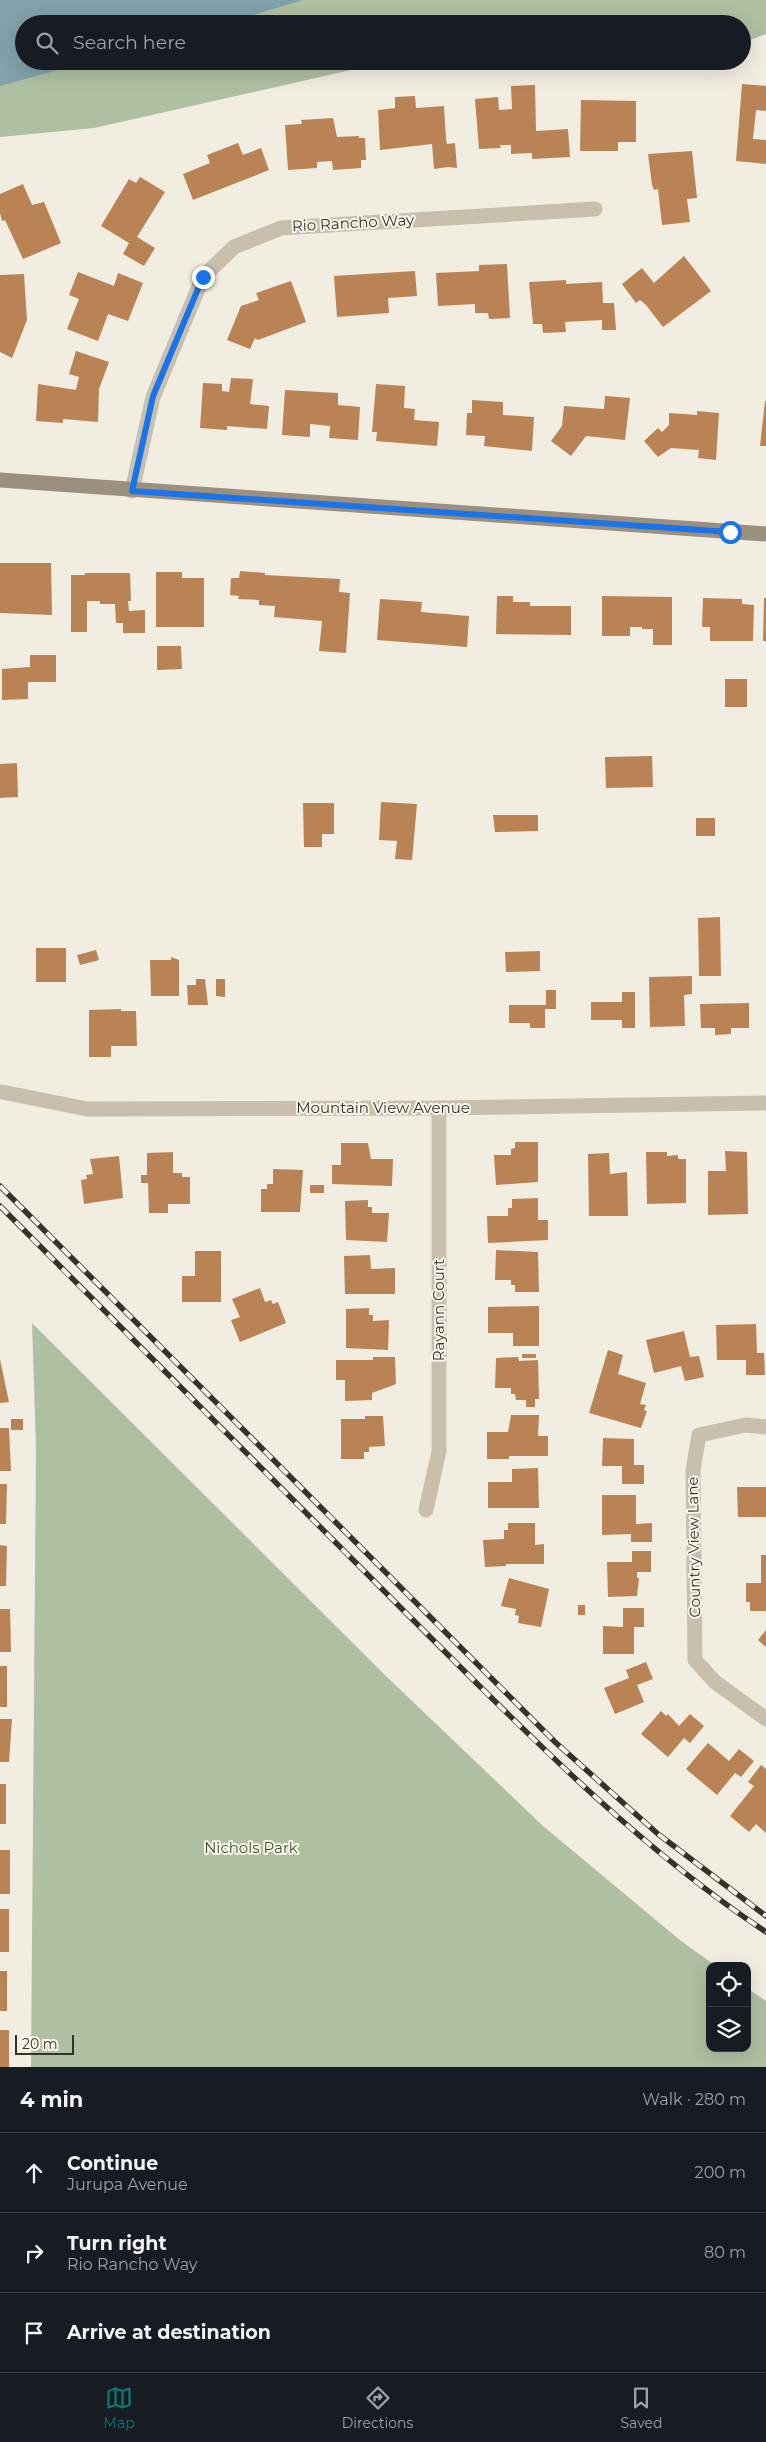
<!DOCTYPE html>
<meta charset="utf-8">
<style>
body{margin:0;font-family:Montserrat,sans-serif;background:#242831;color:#f1f3f6}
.controls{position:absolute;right:15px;bottom:15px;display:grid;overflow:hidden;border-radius:10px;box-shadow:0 5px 20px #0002}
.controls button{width:45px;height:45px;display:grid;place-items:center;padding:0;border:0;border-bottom:1px solid #363941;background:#171b24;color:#f1f3f6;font:25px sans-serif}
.scale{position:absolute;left:15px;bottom:12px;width:59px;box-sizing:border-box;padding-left:5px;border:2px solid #37312b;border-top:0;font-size:14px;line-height:18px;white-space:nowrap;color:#37312b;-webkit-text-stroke:4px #f9f6ec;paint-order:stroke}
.stop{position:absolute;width:15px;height:15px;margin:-11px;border:4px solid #1a73e8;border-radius:50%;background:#fff}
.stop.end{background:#1a73e8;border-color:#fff;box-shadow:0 1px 5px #0008}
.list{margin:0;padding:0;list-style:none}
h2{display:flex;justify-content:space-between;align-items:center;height:65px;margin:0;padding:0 20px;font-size:21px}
h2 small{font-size:16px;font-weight:400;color:#9ea1a6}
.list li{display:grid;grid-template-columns:32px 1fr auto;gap:15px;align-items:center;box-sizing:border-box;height:80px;padding:0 20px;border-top:1px solid #363941}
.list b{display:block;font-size:19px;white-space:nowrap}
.list p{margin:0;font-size:16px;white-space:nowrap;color:#9ea1a6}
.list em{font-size:16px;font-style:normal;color:#9ea1a6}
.icon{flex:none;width:28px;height:28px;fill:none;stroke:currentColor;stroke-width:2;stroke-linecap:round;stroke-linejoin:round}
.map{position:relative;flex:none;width:766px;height:2067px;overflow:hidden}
.search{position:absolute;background:#171b24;box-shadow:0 5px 20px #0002;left:15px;right:15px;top:15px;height:55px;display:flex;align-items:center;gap:12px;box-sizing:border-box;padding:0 18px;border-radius:28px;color:#9ea1a6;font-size:19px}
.sheet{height:305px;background:#171b24}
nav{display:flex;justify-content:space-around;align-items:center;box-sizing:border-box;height:70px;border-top:1px solid #363941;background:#171b24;font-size:14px;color:#9ea1a6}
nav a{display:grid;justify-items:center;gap:2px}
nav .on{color:#0f766e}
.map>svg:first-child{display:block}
</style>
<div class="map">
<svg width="766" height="2067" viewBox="0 0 766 2067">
<rect width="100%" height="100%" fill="#f1ede0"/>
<g fill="#afbfa1">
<path d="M0 0H766V34L742 43V24H24V61H391L94 128 0 137Z"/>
<path d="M548 61H691L682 64Z"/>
<path d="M32 1323 388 1678 543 1826 681 1941 716 1966H710V2048H747V1988L766 2001V2067H31L36 1449Z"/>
</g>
<path fill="#82a1ab" d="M0 0H303L223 24H24V61H91L0 86Z"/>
<g fill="#ba8355">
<path d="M742 84 766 86V111L756 110 753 139 766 140V164L736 161Z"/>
<path d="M535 85 536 131 568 129 570 157 532 159V153L511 154V145H500L501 148 479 149 475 99 498 97 499 110 512 109 511 86Z"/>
<path d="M415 96 416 108 444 106 446 139 447 144 455 143 457 168 448 167 434 169 432 144 380 150 378 110 395 108V97Z"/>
<path d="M581 100 636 101V142H618V151H580Z"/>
<path d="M333 118 337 137 359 136V138H365L366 160H361V168L333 170 332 161 317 162V168L288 170 285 125 302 124 301 120Z"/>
<path d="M238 143 243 155 261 148 269 170 193 200 183 174 210 163 207 155Z"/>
<path d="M692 151 697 198 687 199 690 222 662 225 658 189 654 190 652 185 648 154Z"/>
<path d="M140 177 165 192 137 237 155 248 144 266 123 254 129 243 101 226 129 179 136 183Z"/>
<path d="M23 184 32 205 44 202 61 243 23 259 5 220 2 221 0 213V194Z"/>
<path d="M684 256 711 291 663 327 646 305 640 300 636 303 622 284 642 268 654 283Z"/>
<path d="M507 264 510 318 489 319 488 313H475V304L438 306 436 273 479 271V265Z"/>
<path d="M415 271 417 296 388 298 389 313 337 317 334 276Z"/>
<path d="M78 272 114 286 118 273 143 283 128 321 108 314 98 341 67 329 79 299 69 295Z"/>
<path d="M24 274 27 320 12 358 0 352V275Z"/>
<path d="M566 280V284L602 282 603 303H614L616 330H602V320L565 322 566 332 543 333 542 324H533L529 282Z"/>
<path d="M291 281 306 322 258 340 255 338 250 349 227 340 241 306 259 300 256 293Z"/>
<path d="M76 351 109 362 99 389 98 422 63 419V423L36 421 38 384 76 390 79 377 69 374Z"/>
<path d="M231 378 253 379 250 404 269 406 267 429 227 426V430L200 428 203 383 222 384V391L229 392Z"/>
<path d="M376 384 405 386 404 408 415 409 414 420 439 422 437 446 376 441 377 432H372Z"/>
<path d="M285 390 338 393V405L360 407 358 440 329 438 330 426 310 424V437L282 435Z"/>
<path d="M605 396 630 398 625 440 586 436 571 456 551 441 562 426 564 406 604 409Z"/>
<path d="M472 400 503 402V415L534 417 532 451 484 446 485 436 466 435 467 413H472Z"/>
<path d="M765 401H766V446H760Z"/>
<path d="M697 411 719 413 716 460 698 458 699 450 671 448 658 457 644 441 658 428 662 432 669 425V413L697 415Z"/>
<path d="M0 563H51L52 615 0 613Z"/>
<path d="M240 571 265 573V575L340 579 339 592 350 593 346 653 319 651 322 621 274 617 275 606 259 605V600L238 599 239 596 230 595 231 578H239Z"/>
<path d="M156 572H182V578H204V627H156Z"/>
<path d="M85 573H130L131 601H128L129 611 145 610V633H123V623H116L115 604H100V601H87V632H71V575H85Z"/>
<path d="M497 596H513V602H530V606H571V635L496 634Z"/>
<path d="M602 596 672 597V645H653V629H642V627H630V636H602Z"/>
<path d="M703 598 742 599V604L754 605 753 641H710V627H702Z"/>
<path d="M764 598H766V641H763Z"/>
<path d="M380 599 422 602 421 612 469 616 467 647 377 640Z"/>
<path d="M157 646H181L182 669 157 670Z"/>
<path d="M30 655H56V682H28V699L2 700V669L30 667Z"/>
<rect x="725" y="679" width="22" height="28"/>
<path d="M652 756 653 787 606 788 605 757Z"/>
<path d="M17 763 18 797 0 798V764Z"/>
<path d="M381 802 417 804 412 860 395 859 397 841 379 840Z"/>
<path d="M303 803H334V834H322V847H304Z"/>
<path d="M493 815H538V831L495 832Z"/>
<rect x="696" y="818" width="19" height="18"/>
<path d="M720 917 721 976H699L698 918Z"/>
<rect x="36" y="948" width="30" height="34"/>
<path d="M96 950 99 960 80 965 77 955Z"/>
<path d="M540 951V971L506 972 505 952Z"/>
<path d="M171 957 179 960V996H151L150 960H171Z"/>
<path d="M692 976V994L684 995 685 1026 650 1027 649 977Z"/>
<path d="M196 979H205L208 1005H188L187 985H196Z"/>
<path d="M216 979H225V997L216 996Z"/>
<path d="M546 990H556V1009H545V1028H530V1023H509V1005H546Z"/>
<path d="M622 992H635V1028H622V1020H591V1002H622Z"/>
<path d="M749 1003V1028H731V1034L715 1035V1028H701L700 1004Z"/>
<path d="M121 1009V1011H136L137 1046H111V1057H89V1010Z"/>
<path d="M515 1142H538V1182L496 1185 494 1155H511V1149L515 1148Z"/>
<path d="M341 1143H368L371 1159H393L392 1186 332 1184V1165H341Z"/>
<path d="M725 1151 747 1152 748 1214 708 1215V1171H726Z"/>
<path d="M173 1152V1173H182V1177H190V1204H168V1213H149L148 1183H141V1175H147V1153Z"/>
<path d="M646 1152H667V1156L678 1155V1159H686V1203L647 1204Z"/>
<path d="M609 1153 610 1174 627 1172 628 1216H589L588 1154Z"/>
<path d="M119 1156 123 1198 84 1204 81 1180 87 1179 86 1175 93 1174 90 1159Z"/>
<path d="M273 1169 303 1170 300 1212H261V1189H267V1184H273Z"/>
<rect x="310" y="1185" width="14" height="8"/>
<path d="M538 1198V1220H548V1240L488 1243 487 1216H508V1208H512V1199Z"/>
<path d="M368 1200V1207H372V1213H389L387 1242 346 1240 345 1201Z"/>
<path d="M496 1250 538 1252 539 1292H515V1285H511V1280H495Z"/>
<path d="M195 1251H221V1302H182V1276H195Z"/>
<path d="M370 1255 371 1269 395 1268V1294H345L344 1256Z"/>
<path d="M260 1288 265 1302 271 1300 273 1304 278 1302 286 1323 240 1342 231 1320 240 1317 232 1299Z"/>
<path d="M539 1306V1346H513V1333H488V1307Z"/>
<path d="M369 1308V1315H373V1321L389 1320 388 1350 346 1348V1309Z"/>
<path d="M756 1324 757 1353H764L765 1375H746V1360H717L716 1325Z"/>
<path d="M684 1331 690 1357 699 1356 704 1377 685 1381 681 1366 654 1373 646 1340Z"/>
<path d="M608 1350 623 1355 618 1374 646 1383 640 1404 646 1405 644 1410 647 1411 641 1428 589 1413Z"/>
<rect x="522" y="1354" width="14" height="4"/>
<path d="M373 1357H395L396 1384 372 1393V1400L345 1401V1380H336V1360H373Z"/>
<path d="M518 1357 519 1361 538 1360 539 1399H535V1407H526V1400H516L515 1394H511V1388H495L496 1358Z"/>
<path d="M0 1359 9 1402 0 1403Z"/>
<path d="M511 1415H539L538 1436H548V1456H509V1459H487V1432H508Z"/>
<path d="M365 1416H383L385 1446 369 1447V1452H364V1459H341V1419H365Z"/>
<rect x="11" y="1419" width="12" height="11"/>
<path d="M0 1428H9L11 1471H0Z"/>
<path d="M603 1438 634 1439V1465H644V1484H622V1466H602Z"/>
<path d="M538 1468 539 1508H488V1482H512V1469Z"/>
<path d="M0 1484H7L6 1524H0Z"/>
<path d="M737 1487H766V1517H738Z"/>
<path d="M602 1495H636V1524L652 1523V1542H631V1534L602 1535Z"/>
<path d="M508 1523H535V1545L544 1544V1564H506V1566L485 1567 483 1540 504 1539V1530H508Z"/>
<path d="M0 1545 7 1546 6 1586H0Z"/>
<path d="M632 1551H651V1572H637V1578H639L637 1596 608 1597 607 1562H632Z"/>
<path d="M761 1555H766V1611H750V1602H746V1583H761Z"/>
<path d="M509 1578 549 1589 541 1627 518 1623 519 1616 515 1615 516 1609 501 1606Z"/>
<rect x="578" y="1605" width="7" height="10"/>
<path d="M623 1608H644V1627H634V1654H603V1626L623 1627Z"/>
<path d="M0 1609H10L11 1652H0Z"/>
<path d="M766 1630V1647L758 1640Z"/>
<path d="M646 1662 653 1679 637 1685 644 1702 615 1714 604 1688 629 1678 626 1670Z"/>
<rect x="0" y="1666" width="7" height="41"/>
<path d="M661 1711 666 1716 668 1714 679 1726 690 1714 704 1726 690 1743 684 1738 668 1757 641 1734Z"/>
<path d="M0 1719H12L9 1762H0Z"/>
<path d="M708 1743 729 1761 739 1749 754 1761 741 1777 735 1773 717 1795 686 1769Z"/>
<path d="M761 1765 766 1769V1833L756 1824 749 1832 730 1816 754 1786 748 1782Z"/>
<rect x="0" y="1784" width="6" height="40"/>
<rect x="0" y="1850" width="10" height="44"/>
<rect x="0" y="1909" width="9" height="43"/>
<rect x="0" y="1971" width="7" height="40"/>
<rect x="0" y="2030" width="9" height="37"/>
</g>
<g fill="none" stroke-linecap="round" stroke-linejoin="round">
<g stroke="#c8bfad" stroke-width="15">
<path d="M132 491 153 397 203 277 234 247 281 228 595 209"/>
<path d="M2 1092 87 1109 439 1108 766 1103"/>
<path d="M766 1427 746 1425 699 1435 693 1470 695 1660 715 1682 766 1719"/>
<path d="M426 1510 439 1451V1108"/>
</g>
<path stroke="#9c8f7e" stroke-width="15" d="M0 480 766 534"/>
<g stroke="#37312b" stroke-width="5.5">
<g id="rail">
<path d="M0 1186 555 1742 658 1834 766 1916"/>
<path d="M0 1206C135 1342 270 1477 405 1612 519 1725 632 1843 766 1932"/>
</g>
</g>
<use href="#rail" stroke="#f9f6ec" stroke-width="4" stroke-dasharray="11" stroke-linecap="butt"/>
</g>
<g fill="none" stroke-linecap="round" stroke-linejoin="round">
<path stroke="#1a73e8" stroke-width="6" d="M203 277 153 396 132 491 730 532"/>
</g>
<g text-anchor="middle" stroke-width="4" stroke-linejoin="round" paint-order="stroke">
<g font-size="15" fill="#37312b" stroke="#f9f6ec">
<text transform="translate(353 223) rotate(-3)" y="5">Rio Rancho Way</text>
<text x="383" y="1113">Mountain View Avenue</text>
<text transform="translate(439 1310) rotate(-90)" y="5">Rayann Court</text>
<text transform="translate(694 1547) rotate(-91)" y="5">Country View Lane</text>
</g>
<g font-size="15" fill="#3f5331" stroke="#f9f6ec">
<text x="251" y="1853">Nichols Park</text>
</g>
</g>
</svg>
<div class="controls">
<button><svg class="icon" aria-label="locate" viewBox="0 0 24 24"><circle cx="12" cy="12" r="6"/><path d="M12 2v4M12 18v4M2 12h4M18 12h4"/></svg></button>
<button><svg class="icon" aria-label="layers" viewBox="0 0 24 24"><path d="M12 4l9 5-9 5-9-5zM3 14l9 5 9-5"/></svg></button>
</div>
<div class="scale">20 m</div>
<div class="stop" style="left:730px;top:532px"></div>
<div class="stop end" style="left:203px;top:277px"></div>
<div class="search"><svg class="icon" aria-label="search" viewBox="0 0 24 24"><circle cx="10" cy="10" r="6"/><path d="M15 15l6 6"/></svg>Search here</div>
</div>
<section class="sheet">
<h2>4 min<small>Walk · 280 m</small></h2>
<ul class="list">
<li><svg class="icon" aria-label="ahead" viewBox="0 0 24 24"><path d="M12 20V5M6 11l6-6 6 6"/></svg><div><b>Continue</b><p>Jurupa Avenue</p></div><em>200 m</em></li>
<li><svg class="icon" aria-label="right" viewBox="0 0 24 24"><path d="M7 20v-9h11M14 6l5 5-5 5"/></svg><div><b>Turn right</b><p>Rio Rancho Way</p></div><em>80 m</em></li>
<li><svg class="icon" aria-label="arrive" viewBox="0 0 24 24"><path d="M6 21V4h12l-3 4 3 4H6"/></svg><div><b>Arrive at destination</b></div></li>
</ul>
</section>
<nav>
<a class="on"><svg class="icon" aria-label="map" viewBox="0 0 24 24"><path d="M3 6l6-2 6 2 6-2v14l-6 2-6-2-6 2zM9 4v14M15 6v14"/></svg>Map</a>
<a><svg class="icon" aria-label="directions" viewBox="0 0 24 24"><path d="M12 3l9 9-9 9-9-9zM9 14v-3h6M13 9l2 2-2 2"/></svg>Directions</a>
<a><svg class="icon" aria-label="saved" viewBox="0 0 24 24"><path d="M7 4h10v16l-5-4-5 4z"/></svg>Saved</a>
</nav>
